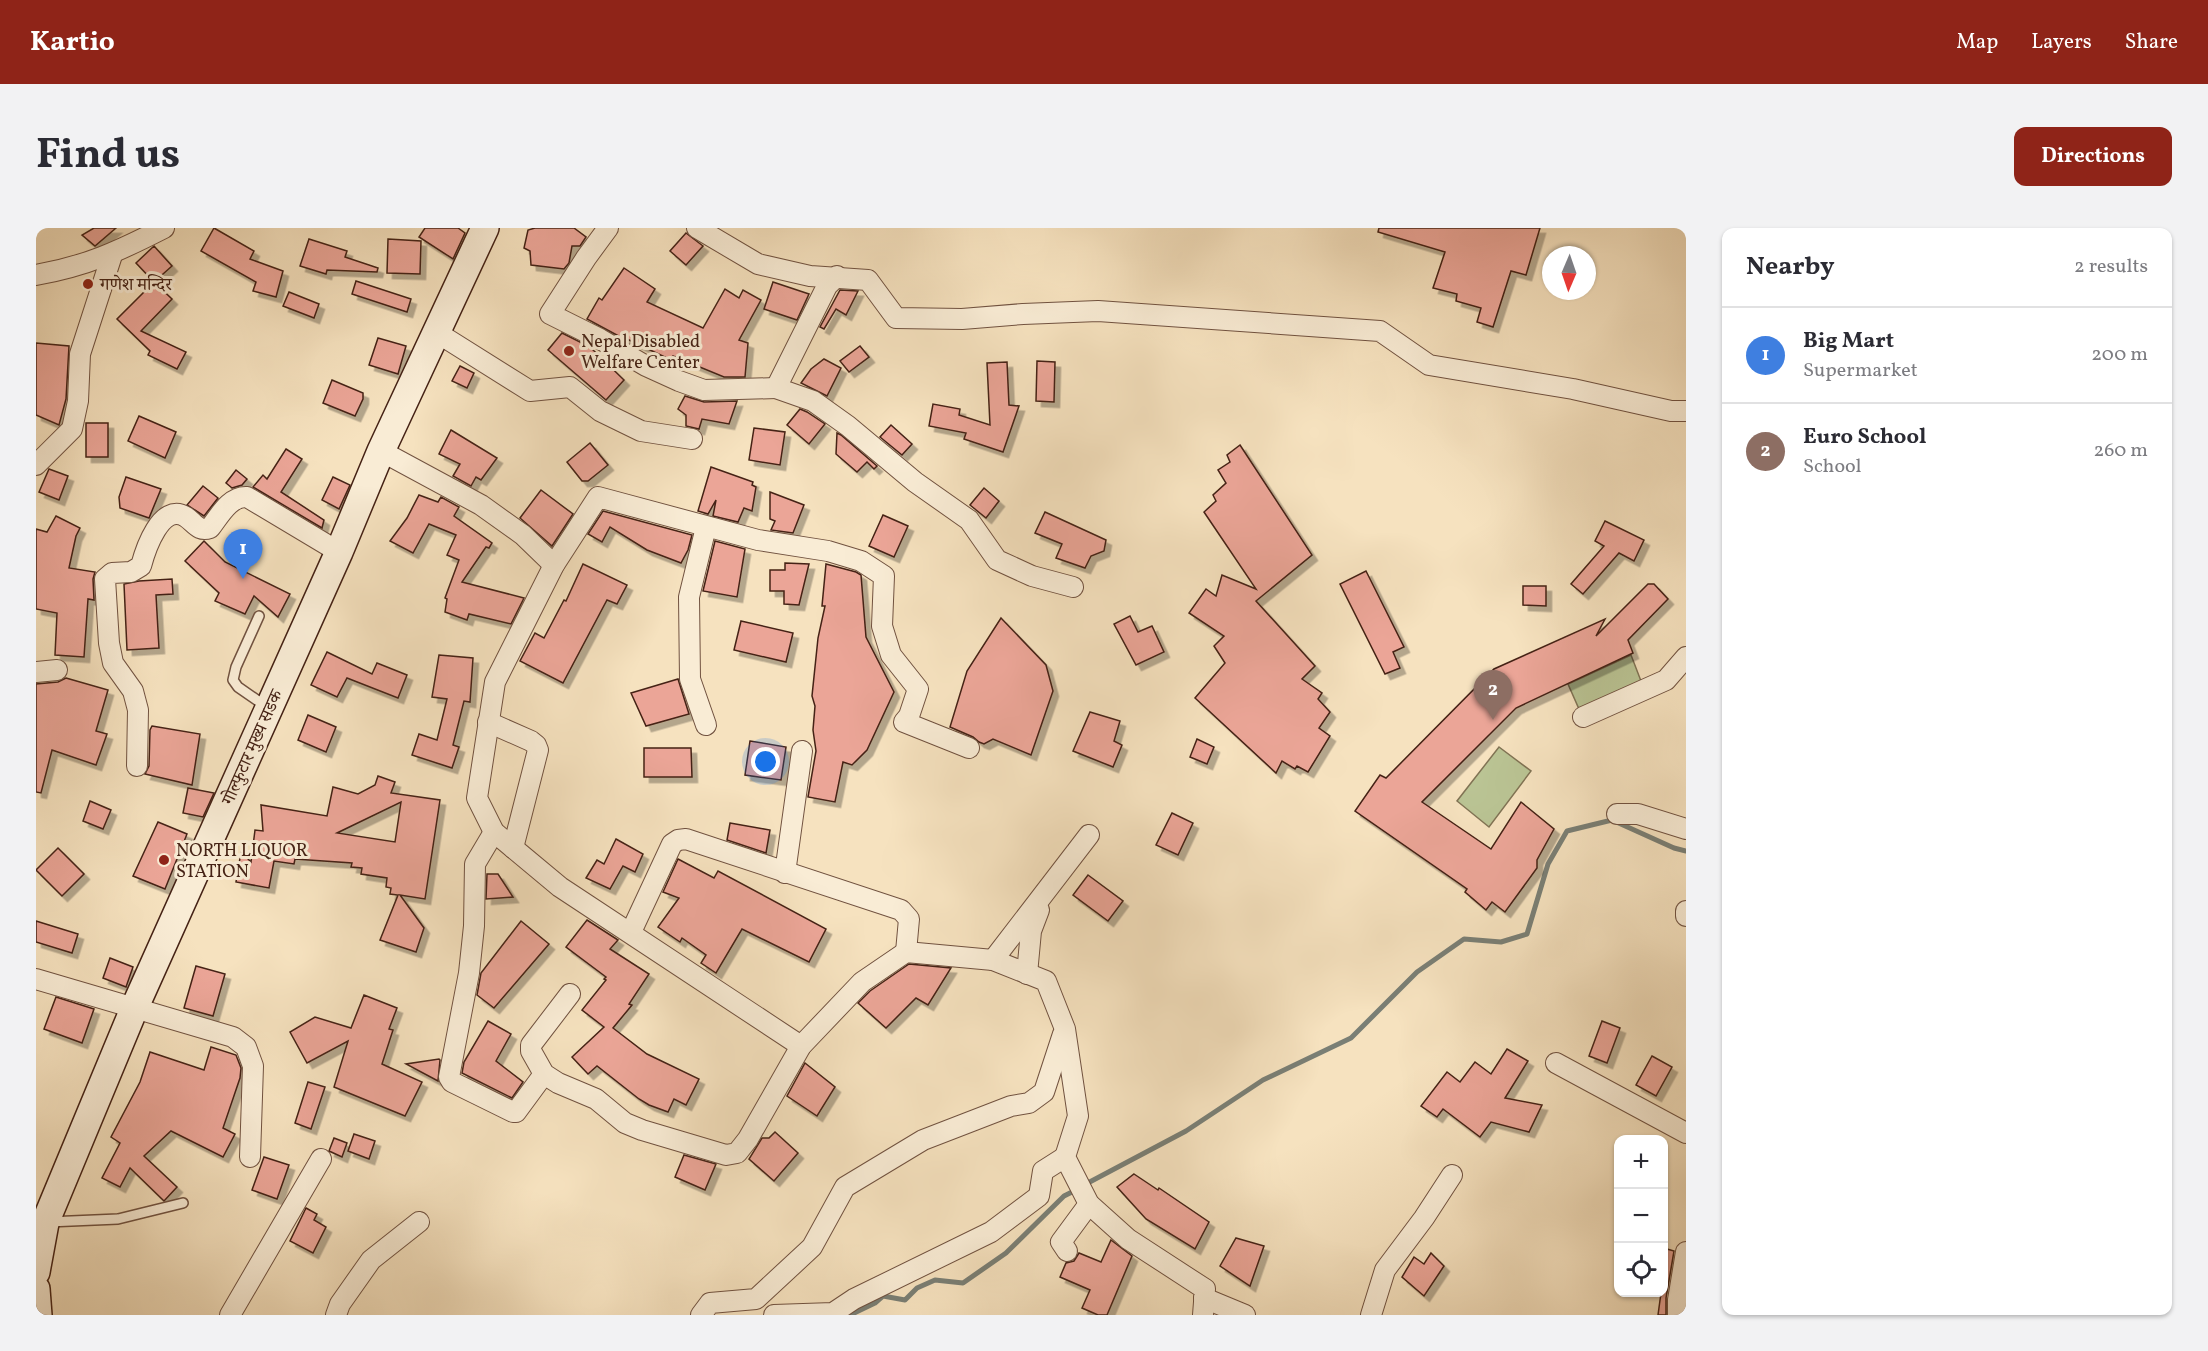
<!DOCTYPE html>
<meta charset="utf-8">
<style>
body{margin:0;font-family:Vollkorn,"Noto Serif Devanagari",serif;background:#f2f2f3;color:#2b2b33}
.controls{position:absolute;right:18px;bottom:18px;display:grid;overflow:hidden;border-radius:12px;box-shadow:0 2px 4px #0004}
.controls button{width:54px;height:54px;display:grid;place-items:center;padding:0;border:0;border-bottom:2px solid #e1e1e2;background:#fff;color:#2b2b33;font:30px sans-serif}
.compass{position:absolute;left:1506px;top:18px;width:54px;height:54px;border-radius:50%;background:#fff;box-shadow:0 2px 4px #0004;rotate:182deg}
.you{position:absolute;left:730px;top:534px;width:21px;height:21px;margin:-15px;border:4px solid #fff;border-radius:50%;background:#1a73e8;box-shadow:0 0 0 9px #1a73e833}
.badge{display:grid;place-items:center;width:39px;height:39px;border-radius:50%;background:#8f2418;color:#fff;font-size:20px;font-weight:700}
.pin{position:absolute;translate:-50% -50px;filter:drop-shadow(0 2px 3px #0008)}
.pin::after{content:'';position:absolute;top:32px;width:21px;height:18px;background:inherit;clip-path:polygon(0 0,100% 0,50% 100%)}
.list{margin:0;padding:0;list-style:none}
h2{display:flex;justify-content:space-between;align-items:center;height:78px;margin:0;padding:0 24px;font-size:26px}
h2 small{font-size:20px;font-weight:400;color:#7c7c81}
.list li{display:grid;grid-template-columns:39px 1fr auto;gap:18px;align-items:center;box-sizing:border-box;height:96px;padding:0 24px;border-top:2px solid #e1e1e2}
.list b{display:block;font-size:22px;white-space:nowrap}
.list p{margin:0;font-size:20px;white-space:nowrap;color:#7c7c81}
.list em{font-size:20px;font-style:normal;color:#7c7c81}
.icon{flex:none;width:33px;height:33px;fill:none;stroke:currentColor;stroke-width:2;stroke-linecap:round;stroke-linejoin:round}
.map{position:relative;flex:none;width:1650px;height:1087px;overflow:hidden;border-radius:12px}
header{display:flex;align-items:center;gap:36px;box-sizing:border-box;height:84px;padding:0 30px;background:#8f2418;color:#fff}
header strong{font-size:28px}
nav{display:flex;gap:33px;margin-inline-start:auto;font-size:21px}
.intro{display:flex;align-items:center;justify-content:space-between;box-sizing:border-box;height:144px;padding:0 36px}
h1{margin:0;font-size:42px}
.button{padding:15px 27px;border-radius:12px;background:#8f2418;color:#fff;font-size:21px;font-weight:700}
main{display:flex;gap:36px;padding:0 36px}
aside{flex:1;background:#fff;border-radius:12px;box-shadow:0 2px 4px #0004}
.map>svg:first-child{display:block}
</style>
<header>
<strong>Kartio</strong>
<nav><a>Map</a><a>Layers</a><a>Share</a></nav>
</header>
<div class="intro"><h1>Find us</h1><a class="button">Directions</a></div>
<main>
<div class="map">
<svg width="1650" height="1087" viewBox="0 0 1650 1087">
<defs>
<filter id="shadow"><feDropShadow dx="5.5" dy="5.5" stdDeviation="0" flood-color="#0004"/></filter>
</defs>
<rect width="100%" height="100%" fill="#f6e2bf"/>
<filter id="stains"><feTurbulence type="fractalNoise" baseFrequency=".00333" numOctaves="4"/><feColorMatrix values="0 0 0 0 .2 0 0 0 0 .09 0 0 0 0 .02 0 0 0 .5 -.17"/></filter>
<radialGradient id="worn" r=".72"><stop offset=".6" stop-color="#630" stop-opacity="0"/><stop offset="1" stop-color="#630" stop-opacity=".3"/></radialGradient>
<g fill="#bac494" stroke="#807354" stroke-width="1.5">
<path d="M1595 427 1605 453 1543 481 1532 456Z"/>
<path d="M1463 519 1495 543 1453 599 1421 573Z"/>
</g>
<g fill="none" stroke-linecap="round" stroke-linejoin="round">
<g stroke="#7a7f75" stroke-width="5">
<path d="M1048 957 1150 903 1227 852 1315 810 1381 744 1428 711 1465 714 1491 706 1512 636 1531 603 1576 592 1638 620 1650 623"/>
<path d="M814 1087 839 1075 847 1068 869 1072 881 1060 899 1052 927 1055 970 1025 1028 968 1040 962"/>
</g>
</g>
<g fill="#eba597" stroke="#452215" stroke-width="1.5" fill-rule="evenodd" filter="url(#shadow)">
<path d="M58 0H80L59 18 46 7Z"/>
<path d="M178 0 218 23 214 31 247 43 240 69 217 63 220 54 165 23Z"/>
<path d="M389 0H422L429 5 417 31 383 9Z"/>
<path d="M499 0H538L550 9 544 18H536L533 35 528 41 495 37 494 23 488 20 492 2Z"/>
<path d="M1343 0H1504L1490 47 1475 43 1457 99 1441 94 1445 80 1420 73 1421 66 1397 60 1409 24 1342 4Z"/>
<path d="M650 5 667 18 650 37 634 23Z"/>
<path d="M273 11 311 23 309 29 342 40 341 44 291 42 290 46 264 38Z"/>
<path d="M352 11 385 13 384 46 351 45Z"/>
<path d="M118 18 136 38 118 54 136 71 105 103 150 124 141 141 112 127 114 123 81 91 118 54 100 35Z"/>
<path d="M588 40 619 61 611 74 667 100 689 61 703 70 707 62 725 72 703 112 712 115 709 149H688L637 128 635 132 591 111 590 112 551 91 563 70 566 72Z"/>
<path d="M320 53 375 71 371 84 316 66Z"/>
<path d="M737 54 773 66 761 92 728 81Z"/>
<path d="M804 62 822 63 810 87 800 81 788 101 784 99Z"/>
<path d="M253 64 283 76 278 90 247 78Z"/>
<path d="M526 105 554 119 588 152 570 172 512 122Z"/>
<path d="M342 110 370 118 362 146 333 137Z"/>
<path d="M0 115 33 118 30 171 23 197 0 187Z"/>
<path d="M824 118 833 129 813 144 804 133Z"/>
<path d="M788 131 805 140 791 168 765 155 775 141Z"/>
<path d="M1001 133 1019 134 1018 174 1000 173Z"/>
<path d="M971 134 973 177 983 178 967 224 928 211 930 205 893 198 897 176 924 181 923 187 954 197 951 135Z"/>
<path d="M424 138 438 145 431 160 416 153Z"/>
<path d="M296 152 327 165V171L319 188 287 175Z"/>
<path d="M649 168 668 174 701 173 693 196 666 191 663 201 650 198V187L642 181Z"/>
<path d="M764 181 771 184 789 196 773 216 751 197Z"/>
<path d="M103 188 140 204 129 230 92 213Z"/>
<rect x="50" y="195" width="22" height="34"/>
<path d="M855 197 876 216 866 227 844 209Z"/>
<path d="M718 200 749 204 744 237 713 232Z"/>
<path d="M415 202 461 230 445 252 440 249 435 258 417 248 424 236 403 226Z"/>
<path d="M801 205 805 207 841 238 838 241 831 234 821 244 800 226Z"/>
<path d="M554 215 572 237 552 253H546L531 234Z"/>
<path d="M1204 217 1276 327 1220 373 1279 438 1266 451 1286 465 1282 471 1294 484 1283 500 1294 508 1272 544 1261 538 1259 541 1246 533 1240 545 1159 470 1189 435 1178 418 1188 408 1153 385 1170 361 1180 368 1186 347 1220 361 1168 284 1180 273 1177 267 1190 255 1182 242 1194 234 1191 227Z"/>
<path d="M250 221 266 231 245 264 288 292 286 300 217 259 227 247 231 251Z"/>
<path d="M675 239 717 254 716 257 720 259 716 283 708 280 702 294 677 288 680 272 672 286 662 283Z"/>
<path d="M13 241 32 248 23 272 3 264Z"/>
<path d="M200 242 211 251 206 257 196 260 190 255Z"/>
<path d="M90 249 125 261 113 290 84 280 83 269Z"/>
<path d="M297 249 314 257 303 281 286 272Z"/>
<path d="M167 258 182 270 168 288 151 277Z"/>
<path d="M948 260 963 273 950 290 934 277Z"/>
<path d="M505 262 537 286 516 318 484 290Z"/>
<path d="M734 264 768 277 757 305 735 302 739 293 734 291Z"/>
<path d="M383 267 402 274 405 269 423 279 418 288 456 315 453 320 450 319 426 354 488 370 475 396 433 386 431 392 409 384 411 371 409 370 423 332 411 327 420 307 393 296 377 325 354 313 371 290Z"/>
<path d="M567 283 656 307 652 322 645 335 611 322 574 299 566 314 552 306Z"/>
<path d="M1009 284 1070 312 1068 323 1055 328 1049 340 1020 330 1026 316 999 305Z"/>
<path d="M847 287 872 298 858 329 833 318Z"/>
<path d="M20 288 44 300 40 308 33 340 59 344 57 351 58 372 52 371 48 429 19 427 21 385 0 381V301L11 304Z"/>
<path d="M1569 293 1608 312 1598 333 1583 325 1547 366 1535 356 1568 318 1559 313Z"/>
<path d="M168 313 189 334 254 366 242 389 218 368 209 386 179 373 183 365 149 333Z"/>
<path d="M679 313 709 321 701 369 667 363Z"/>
<path d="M749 335 773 336 763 377 748 376V363H734V342H749Z"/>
<path d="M547 336 591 357 581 376 571 372 527 455 484 433 499 405 508 410 528 372 530 373Z"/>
<path d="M790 336 820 344 825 347 830 409 858 464 831 522 816 537 807 534 799 574 772 569 780 523 777 502 779 478 776 468 782 410 789 378H786Z"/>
<path d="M1330 343 1368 419 1357 424 1364 440 1349 446 1304 356Z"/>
<path d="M136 351 137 366 120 367 123 420 91 422 88 356 103 353Z"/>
<path d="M1612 356H1618L1632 371 1592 412 1597 425 1480 480 1386 574 1455 621 1485 574 1518 601 1501 632V640L1469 684 1456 674 1450 682 1429 664 1431 661 1319 583 1344 547 1350 550 1458 441 1569 391 1560 408Z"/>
<path d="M1487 358H1510V378L1487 377Z"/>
<path d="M1094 388 1102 404 1116 398 1128 424 1100 437 1078 396Z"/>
<path d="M965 390 1010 437 1017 463 995 527 957 511 948 516 943 514 937 509 914 499 931 443Z"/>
<path d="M705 393 757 405 750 434 698 422Z"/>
<path d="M291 424 336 446 341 435 371 447 362 470 311 450 301 469 275 457Z"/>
<path d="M403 427 437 430 434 474 428 473 417 517 423 519 416 540 376 527 383 506 401 512 411 471 396 469Z"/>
<path d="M30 450 72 462 60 503 71 506 60 537 16 522 5 565 0 564V456L22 454Z"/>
<path d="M642 451 653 486 610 498 595 465Z"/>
<path d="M1054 484 1084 493 1078 513 1086 517 1077 539 1037 523Z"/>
<path d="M272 487 300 499 290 524 262 512Z"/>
<path d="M116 498 164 506 156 557 109 546 113 538 114 502Z"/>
<path d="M1161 511 1178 519 1171 536 1154 529Z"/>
<path d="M714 513 750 519 745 552 709 547Z"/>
<path d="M608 520H655L656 549H608Z"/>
<path d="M342 548 359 554 355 565 404 572 389 671 364 667 388 700 380 724 344 712 362 667 354 666 355 660 350 659 351 650 325 646 326 640 315 639 316 635 259 631 258 636 238 633 233 660 200 654 205 624 215 634 219 602 227 603 225 577 291 588 297 559 322 566 339 557ZM365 574 359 614 301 605Z"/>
<path d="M152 560 178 565 167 589 147 585Z"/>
<path d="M54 573 75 582 67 601 47 593Z"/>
<path d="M1136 585 1157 595 1142 627 1120 617Z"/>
<path d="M122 594 151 606 129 661 97 648Z"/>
<path d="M694 595 734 602 730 625 691 612Z"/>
<path d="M580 611 607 626 599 644 587 638 574 661 550 650 561 632 568 636Z"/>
<path d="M22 620 48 646 26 668 0 642Z"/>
<path d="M642 631 678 650 682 643 790 701 773 734 706 701 680 745 665 735 670 727 646 710 644 714 622 699 643 670 627 664Z"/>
<path d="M451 646H462L477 669 450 671Z"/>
<path d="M1052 647 1087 673 1072 693 1037 667Z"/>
<path d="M551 692 582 712 574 721 613 746 593 776 596 777 577 800 611 826 663 851 650 877 638 871 632 884 613 877 603 871 561 838 552 846 536 829 568 799 546 782 570 752 568 751 570 749 530 719Z"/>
<path d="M0 693 42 706 36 725 0 714Z"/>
<path d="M485 693 513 716 458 780 441 767 445 745Z"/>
<path d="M74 730 97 739 90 759 67 750Z"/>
<path d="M873 736 915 740 892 777 880 770 850 800 822 775 834 763Z"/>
<path d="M160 738 189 746 177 788 148 780Z"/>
<path d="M328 767 361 780 353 801 357 802 346 836 386 854 369 888 298 859 312 813 271 835 254 804 279 789 315 800Z"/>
<path d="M20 769 58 781 46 815 8 801Z"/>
<path d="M452 793 475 806 460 833 487 854 476 870 426 845 428 834Z"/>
<path d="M1566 793 1584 800 1571 835 1553 828Z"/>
<path d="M175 819 200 827 205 840 204 850 187 900 199 906 187 929 135 903 108 928 141 959 128 973 94 940 84 959 66 950 84 915 75 909 104 854 114 824 168 842Z"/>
<path d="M1471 821 1492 833 1469 870 1506 877 1493 904 1455 894 1444 909 1407 881 1401 889 1385 878 1411 844 1424 854 1439 834 1455 846Z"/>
<path d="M1616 828 1636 839 1620 868 1600 857Z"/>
<path d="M404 832 402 853 370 836 403 831Z"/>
<path d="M769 835 799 859 781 888 751 868Z"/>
<path d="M272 854 289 859 275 901 259 895Z"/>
<path d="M739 904 762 925 738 953 713 931 726 910H733Z"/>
<path d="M318 906 339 913 333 931 312 923Z"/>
<path d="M298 910 311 915 306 929 293 923Z"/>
<path d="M648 927 680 936 669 962 639 949Z"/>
<path d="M228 929 253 937 241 971 216 962Z"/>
<path d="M1098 946 1122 962 1123 960 1173 994 1159 1021 1110 991 1081 959Z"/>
<path d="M270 980 281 986 278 992 290 999 277 1025 254 1013Z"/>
<path d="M1200 1010 1228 1018 1214 1058 1184 1038Z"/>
<path d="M1075 1012 1096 1028 1071 1087H1062L1046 1080 1054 1062 1024 1049 1030 1035 1038 1033 1043 1025 1065 1034Z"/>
<path d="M1631 1021 1638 1023 1630 1070V1087H1622L1625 1065H1628Z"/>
<path d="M1395 1025 1408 1038 1388 1068 1366 1049 1378 1029 1388 1036Z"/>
</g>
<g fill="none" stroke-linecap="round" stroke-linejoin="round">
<g stroke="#715240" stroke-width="12">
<g id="service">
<path d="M223 388 200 439 197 452 202 459 231 479"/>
<path d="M12 994 82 991 147 975"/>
</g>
</g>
<g stroke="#715240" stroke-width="22">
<g id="minor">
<path d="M572 0 550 30 514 86 564 111 610 138 643 153 668 162 740 160"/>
<path d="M661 0 722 36 774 48 832 52 860 90 926 91 987 86 1062 83 1344 103 1393 137 1537 161 1635 183H1650"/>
<path d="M0 47C51 38 83 23 128 0"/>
<path d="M801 48 791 58 740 160 777 173 812 198 879 254 933 292 961 332 996 348 1037 359"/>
<path d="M400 104 494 163 534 159 564 183 605 203 656 211"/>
<path d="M345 223 445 277 487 307 518 337"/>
<path d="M0 237 36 201 42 173 44 126 76 27"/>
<path d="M0 444 21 442"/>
<path d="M1547 489 1630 452 1650 429"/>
<path d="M452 494 495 513 500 517 502 522 477 620"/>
<path d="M670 497 654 451 653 369 670 299"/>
<path d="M101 538 102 482 97 463 77 435 73 415 69 351 76 345 95 344 105 338C109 323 125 273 150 289 159 295 162 304 174 300 184 287 194 268 211 269L303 324"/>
<path d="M1581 586H1602L1650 601"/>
<path d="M458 604 439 636 438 698 433 745 413 849 416 854 477 884H480L508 846"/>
<path d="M749 645 766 523"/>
<path d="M1650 683V688"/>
<path d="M595 704 636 616 642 612 650 611 865 682 873 691 870 724"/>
<path d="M957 732 1053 607"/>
<path d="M991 746 995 703 1003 682"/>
<path d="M0 751 197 809 210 819 217 838 214 929"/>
<path d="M534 766 495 817V823L508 846 522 855 560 871 589 895 606 902 690 927 701 925 712 911 765 818 826 754 870 724 957 732 1010 753 1029 801 1042 888 1029 929 1053 976 1092 1011 1169 1061 1167 1087"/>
<path d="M765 818 524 659 458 604 441 570 459 454 518 337 562 269 722 312 792 323 825 333 848 348 846 398 855 427 882 461 873 488 868 494 933 520"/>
<path d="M1520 835 1650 905"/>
<path d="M1031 1023 1025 1014 1053 976"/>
<path d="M1168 1070 1209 1087"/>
<path d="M194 1087 285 931"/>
<path d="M300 1087 304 1076 335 1032 383 994"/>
<path d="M665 1087 674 1075 720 1071 776 1019 809 959 887 912 975 878 993 875 1008 864 1027 806"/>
<path d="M738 1087 797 1085 818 1071 955 1004 1003 968 1007 943 1029 929"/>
<path d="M1335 1087 1349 1042 1388 990 1416 947"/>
<path d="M1642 1087V1072L1650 1024"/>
</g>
</g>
<g stroke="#452215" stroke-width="30">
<g id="secondary">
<path d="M0 1044 9 995 98 781 303 324 345 223 449 0"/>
<path d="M0 1061 2 1087"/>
</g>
</g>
<use href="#service" stroke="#f9ecd5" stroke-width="9"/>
<use href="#minor" stroke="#f9ecd5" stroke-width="20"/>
<use href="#secondary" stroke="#f9ecd5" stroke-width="27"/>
</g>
<g fill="#8f2418" stroke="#f9ecd5" stroke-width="2">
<circle cx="52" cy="56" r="6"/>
<circle cx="533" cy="123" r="6"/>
<circle cx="128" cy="632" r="6"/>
</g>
<g text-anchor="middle" stroke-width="6" stroke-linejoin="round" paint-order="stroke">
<g font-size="18" fill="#452215" stroke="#f9ecd5" text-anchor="start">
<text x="64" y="62">गणेश मन्दिर</text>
<text x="545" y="119">Nepal Disabled<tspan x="545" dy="21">Welfare Center</tspan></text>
<text x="140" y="628">NORTH LIQUOR<tspan x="140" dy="21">STATION</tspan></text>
</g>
<g font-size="18" fill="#452215" stroke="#f9ecd5">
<text transform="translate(216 519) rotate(-66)" y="6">गोल्फुटार मुख्य सडक</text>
</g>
</g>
<rect width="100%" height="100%" filter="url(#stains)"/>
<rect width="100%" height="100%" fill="url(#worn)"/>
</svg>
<div class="controls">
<button>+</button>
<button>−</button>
<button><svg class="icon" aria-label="locate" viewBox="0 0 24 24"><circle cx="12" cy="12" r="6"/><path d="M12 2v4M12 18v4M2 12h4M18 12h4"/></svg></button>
</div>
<svg class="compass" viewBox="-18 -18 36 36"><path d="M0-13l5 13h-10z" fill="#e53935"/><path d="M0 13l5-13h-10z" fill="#7c7c81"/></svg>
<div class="you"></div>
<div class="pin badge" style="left:207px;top:351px;background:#3f7fe0">1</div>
<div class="pin badge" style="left:1457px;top:492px;background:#8d6e63">2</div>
</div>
<aside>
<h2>Nearby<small>2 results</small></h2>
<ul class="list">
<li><span class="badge" style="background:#3f7fe0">1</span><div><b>Big Mart</b><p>Supermarket</p></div><em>200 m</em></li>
<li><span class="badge" style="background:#8d6e63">2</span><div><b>Euro School</b><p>School</p></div><em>260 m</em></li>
</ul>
</aside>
</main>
